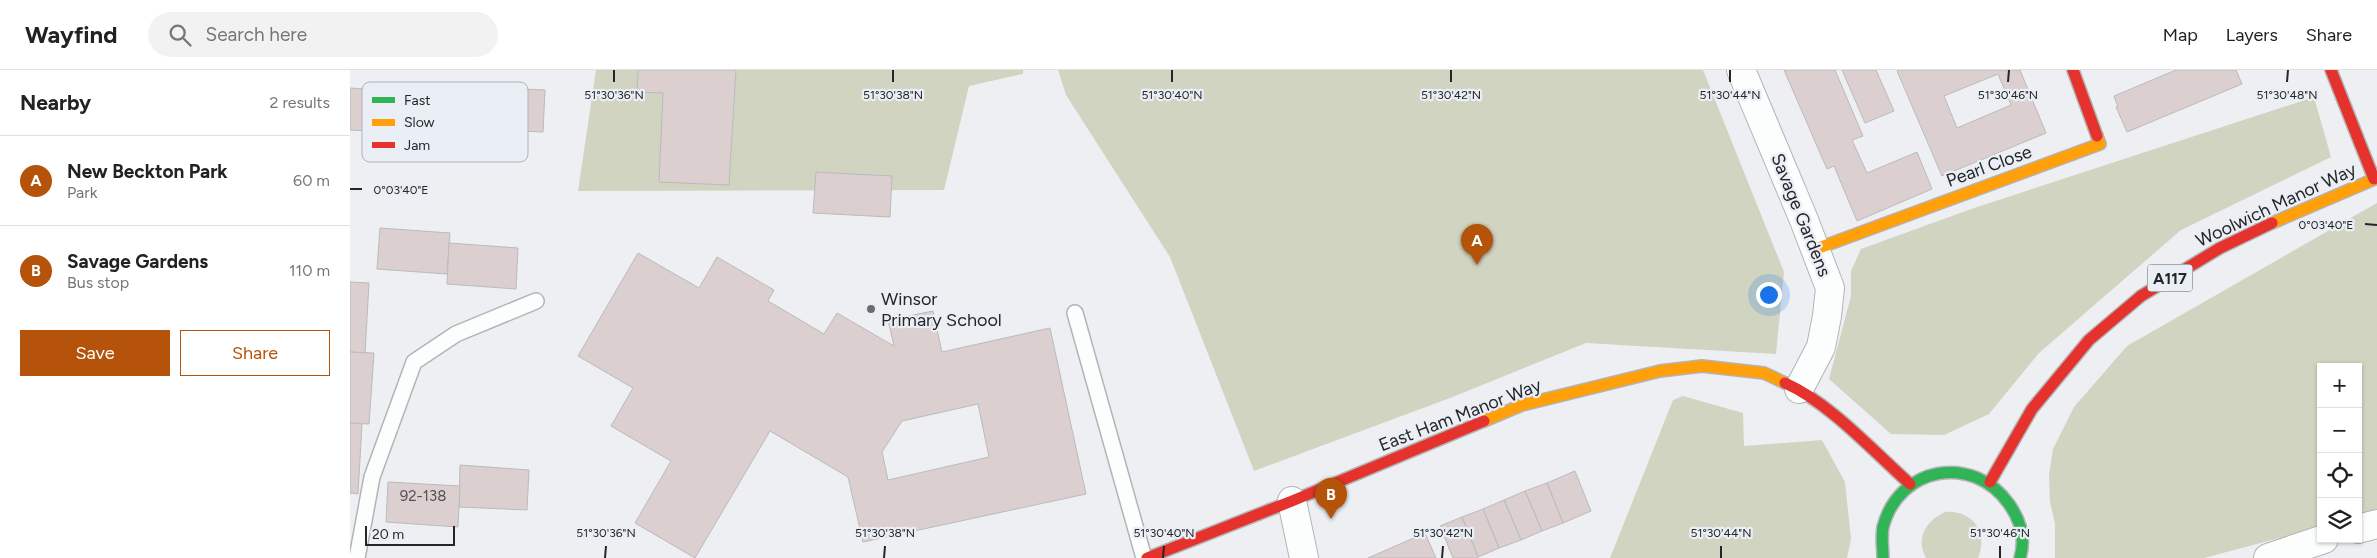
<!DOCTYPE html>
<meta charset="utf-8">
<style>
body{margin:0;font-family:Figtree,sans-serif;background:#f2f2f2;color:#222}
.controls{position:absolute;right:15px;bottom:15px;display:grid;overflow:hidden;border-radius:0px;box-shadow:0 1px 4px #0004}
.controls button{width:45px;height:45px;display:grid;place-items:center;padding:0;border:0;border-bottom:1px solid #e0e0e0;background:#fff;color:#222;font:25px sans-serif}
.scale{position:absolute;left:15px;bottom:12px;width:90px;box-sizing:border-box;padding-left:5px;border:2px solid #252629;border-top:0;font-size:14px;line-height:18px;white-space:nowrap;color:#252629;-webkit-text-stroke:4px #eaeef5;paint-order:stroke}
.you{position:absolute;left:1418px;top:224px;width:18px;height:18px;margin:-12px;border:4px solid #fff;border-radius:50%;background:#1a73e8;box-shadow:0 0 0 8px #1a73e833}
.badge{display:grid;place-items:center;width:32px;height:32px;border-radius:50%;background:#b45309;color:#fff;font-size:16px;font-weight:700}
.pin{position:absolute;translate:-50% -41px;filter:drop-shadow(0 1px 2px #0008)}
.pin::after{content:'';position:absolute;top:26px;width:18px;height:15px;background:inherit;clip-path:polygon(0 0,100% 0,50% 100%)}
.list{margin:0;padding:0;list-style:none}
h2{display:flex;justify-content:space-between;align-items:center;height:65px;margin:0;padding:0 20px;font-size:21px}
h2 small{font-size:16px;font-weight:400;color:#767676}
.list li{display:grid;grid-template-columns:32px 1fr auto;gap:15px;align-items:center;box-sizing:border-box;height:90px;padding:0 20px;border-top:1px solid #e0e0e0}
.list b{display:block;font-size:19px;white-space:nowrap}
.list p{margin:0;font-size:16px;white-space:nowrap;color:#767676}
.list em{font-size:16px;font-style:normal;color:#767676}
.actions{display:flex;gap:10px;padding:15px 20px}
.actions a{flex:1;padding:11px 0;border:1px solid #b45309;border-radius:0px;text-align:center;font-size:18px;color:#b45309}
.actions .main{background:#b45309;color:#fff}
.icon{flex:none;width:28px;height:28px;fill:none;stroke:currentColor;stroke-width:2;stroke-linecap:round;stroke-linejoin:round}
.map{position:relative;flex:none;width:2027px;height:488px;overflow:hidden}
header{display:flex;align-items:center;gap:30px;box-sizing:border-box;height:70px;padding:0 25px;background:#fff;border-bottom:1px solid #e0e0e0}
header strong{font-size:24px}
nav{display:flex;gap:28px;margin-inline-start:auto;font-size:18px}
.search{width:350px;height:45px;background:#f2f2f2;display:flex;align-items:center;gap:12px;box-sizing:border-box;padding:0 18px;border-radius:28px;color:#767676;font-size:19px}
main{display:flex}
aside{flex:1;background:#fff}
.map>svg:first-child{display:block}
</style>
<header>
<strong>Wayfind</strong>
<div class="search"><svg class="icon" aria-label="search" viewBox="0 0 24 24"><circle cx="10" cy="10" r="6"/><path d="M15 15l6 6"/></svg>Search here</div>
<nav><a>Map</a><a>Layers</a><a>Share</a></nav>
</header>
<main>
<aside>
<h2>Nearby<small>2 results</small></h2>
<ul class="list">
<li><span class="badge">A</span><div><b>New Beckton Park</b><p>Park</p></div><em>60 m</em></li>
<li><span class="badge">B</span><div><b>Savage Gardens</b><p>Bus stop</p></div><em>110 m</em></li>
</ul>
<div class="actions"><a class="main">Save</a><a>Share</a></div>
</aside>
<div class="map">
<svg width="2027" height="488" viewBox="0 0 2027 488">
<rect width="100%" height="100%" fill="#edeff2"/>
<g fill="#d1d4c0">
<path d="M246 0H673V4L619 16 594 120 228 121Z"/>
<path d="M708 0H1353L1434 202 1426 284 1236 273 1100 328 904 401 820 187 716 25Z"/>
<path d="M1964 27 1981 87 1831 160 1689 283 1639 344 1594 365 1541 364 1479 309 1501 226V201L1511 179 1624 138Z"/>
<path d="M2027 133V443L2008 447V297H1971V457L1854 488H1705V454L1700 432 1699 405 1703 379 1724 337 1777 276Z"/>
<path d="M1333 326 1393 343 1394 376 1472 370 1495 412 1501 469 1497 488H1260L1323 330Z"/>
<path d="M1595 442C1622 440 1639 462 1628 488H1576C1565 468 1576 451 1595 442Z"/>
</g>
<g fill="#dbcfd0" stroke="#bbbabc" fill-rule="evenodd">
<path d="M288 0H386L379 115 309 112 313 23 287 22Z"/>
<path d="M1434 0H1485L1513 66 1502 70 1517 103 1567 82 1582 119 1507 151 1484 96 1477 99Z"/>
<path d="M1492 0H1526L1544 41 1515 53Z"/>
<path d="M1549 0H1670L1696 63 1592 106 1547 1ZM1648 4 1661 35 1607 58 1594 26Z"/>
<path d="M1826 0H1886L1892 14 1777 62 1766 37H1768L1764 26Z"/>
<path d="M125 17 195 20 193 62 122 59Z"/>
<path d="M0 18 124 26 122 66 0 60Z"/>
<path d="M466 102 542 106 540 147 463 143Z"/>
<path d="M30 158 100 163 97 204 27 199Z"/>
<path d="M99 173 168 178 166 219 97 214Z"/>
<path d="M288 183 349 218 367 187 424 220 418 231 474 264 487 243 544 276 538 250 583 241 592 282 700 258 736 424 513 472 498 407 420 361 345 488 285 453 321 391 261 356 283 318 228 286ZM628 334 639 387 538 410 532 382 552 351Z"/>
<path d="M0 212 19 213 15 283 0 282Z"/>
<path d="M0 282 24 283 19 354 0 353Z"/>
<path d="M0 353 12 354 8 424 0 423Z"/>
<path d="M110 395 179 400 177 440 109 437Z"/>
<path d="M1225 401 1241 441 1213 453 1197 413Z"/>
<path d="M38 412 110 416 108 457 36 452Z"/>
<path d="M1197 413 1213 453 1192 461 1175 421Z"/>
<path d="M1175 421 1192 461 1171 470 1154 430Z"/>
<path d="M1154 430 1171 470 1149 478 1133 439Z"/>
<path d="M1133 439 1149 478 1128 487 1112 447Z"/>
<path d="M1112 447 1128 487 1126 488H1103L1090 456Z"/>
<path d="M1075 463 1086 488H1018Z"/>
</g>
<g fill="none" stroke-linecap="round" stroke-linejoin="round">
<g stroke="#b2b4b6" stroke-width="18">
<g id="lane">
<path d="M725 243 794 488"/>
<path d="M7 488 22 407 64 292 106 264 186 231"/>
</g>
</g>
<g stroke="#b2b4b6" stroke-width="30">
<g id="street">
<path d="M1391 0 1454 150 1480 218 1477 246 1471 277 1449 319"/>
<path d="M942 431 954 488"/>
<path d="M2008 459 2027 454"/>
<path d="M1918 488 1974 469"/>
</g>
</g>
<g stroke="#b2b4b6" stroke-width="14">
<path id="fast" d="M1533 488C1533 479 1531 467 1533 457 1549 396 1623 383 1659 434 1671 451 1676 468 1670 488"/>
</g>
<g stroke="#b2b4b6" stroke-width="14">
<g id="slow">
<path d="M1922 153 2027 108"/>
<path d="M1466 179 1750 74 1747 66"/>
<path d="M1134 351 1172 335 1310 301 1352 296 1414 303 1435 313"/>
</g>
</g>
<g stroke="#b2b4b6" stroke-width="14">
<g id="jam">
<path d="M1723 0 1747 66"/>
<path d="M1981 0 2024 109"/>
<path d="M1435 313C1480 333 1523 381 1560 414"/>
<path d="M1640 412 1682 339 1739 270 1791 226 1870 178 1922 153"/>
<path d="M797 488 942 431 1134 351"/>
</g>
</g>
<use href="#lane" stroke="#fcfdfd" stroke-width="15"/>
<use href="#street" stroke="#fcfdfd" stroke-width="28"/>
<use href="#fast" stroke="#30b455" stroke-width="11"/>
<use href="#slow" stroke="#ff9f0a" stroke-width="11"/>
<use href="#jam" stroke="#e5322d" stroke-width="11"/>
</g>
<path fill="none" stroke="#252629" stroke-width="2" d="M264 12V0M543 12V0M822 12V0M1101 12V0M1380 12V0M1658 12 1659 0M1937 12 1938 0M0 119H12M2015 154 2027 155M255 488 256 476M534 488 535 476M813 488 814 476M1092 488 1093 476M1371 488V476M1650 488V476"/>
<circle fill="#6b6c6f" stroke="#eaeef5" stroke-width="2" cx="521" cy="239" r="5"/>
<g text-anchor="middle" stroke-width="4.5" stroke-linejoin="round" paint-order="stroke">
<g font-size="15" fill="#525053">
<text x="73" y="431">92-138</text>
</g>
<rect fill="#eaeef5" stroke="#606266" stroke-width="1" x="1797.5" y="194.5" width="45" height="27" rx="4"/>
<g font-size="16" font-weight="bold" fill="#252629">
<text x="1820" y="214">A117</text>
</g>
<g font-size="18" fill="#252629" stroke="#eaeef5">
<text transform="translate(1639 96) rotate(-20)" y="6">Pearl Close</text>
<text transform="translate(1926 135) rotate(-25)" y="6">Woolwich Manor Way</text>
<text transform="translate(1451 145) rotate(68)" y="6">Savage Gardens</text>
<text transform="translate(1110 345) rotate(-21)" y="6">East Ham Manor Way</text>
</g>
<g font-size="18" fill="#252629" stroke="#eaeef5" text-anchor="start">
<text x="531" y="235">Winsor<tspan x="531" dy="21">Primary School</tspan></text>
</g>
</g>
<rect x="12" y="12" width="166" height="80" rx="8" fill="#eaeef5" stroke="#afb2b8" stroke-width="1"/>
<rect x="22" y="27" width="23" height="6" fill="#30b455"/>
<rect x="22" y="49" width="23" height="7" fill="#ff9f0a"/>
<rect x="22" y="72" width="23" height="6" fill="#e5322d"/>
<g font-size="14" fill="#252629">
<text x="54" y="35">Fast</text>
<text x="54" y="57">Slow</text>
<text x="54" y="80">Jam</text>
</g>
<g font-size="12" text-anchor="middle" fill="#252629" stroke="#eaeef5" stroke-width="4.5" stroke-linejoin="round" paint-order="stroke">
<text x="264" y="29">51°30'36"N</text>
<text x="543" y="29">51°30'38"N</text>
<text x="822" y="29">51°30'40"N</text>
<text x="1101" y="29">51°30'42"N</text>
<text x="1380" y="29">51°30'44"N</text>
<text x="1658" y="29">51°30'46"N</text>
<text x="1937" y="29">51°30'48"N</text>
<text x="51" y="124">0°03'40"E</text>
<text x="1976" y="159">0°03'40"E</text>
<text x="256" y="467">51°30'36"N</text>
<text x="535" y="467">51°30'38"N</text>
<text x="814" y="467">51°30'40"N</text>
<text x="1093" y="467">51°30'42"N</text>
<text x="1371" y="467">51°30'44"N</text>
<text x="1650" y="467">51°30'46"N</text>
</g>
</svg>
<div class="controls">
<button>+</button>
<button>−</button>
<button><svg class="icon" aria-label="locate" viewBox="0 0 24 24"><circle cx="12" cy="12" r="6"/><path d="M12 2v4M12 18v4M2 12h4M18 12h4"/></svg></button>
<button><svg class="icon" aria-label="layers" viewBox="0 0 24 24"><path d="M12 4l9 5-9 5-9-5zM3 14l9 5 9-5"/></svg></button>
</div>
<div class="scale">20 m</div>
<div class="you"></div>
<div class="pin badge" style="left:1127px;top:195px">A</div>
<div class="pin badge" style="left:981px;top:449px">B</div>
</div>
</main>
